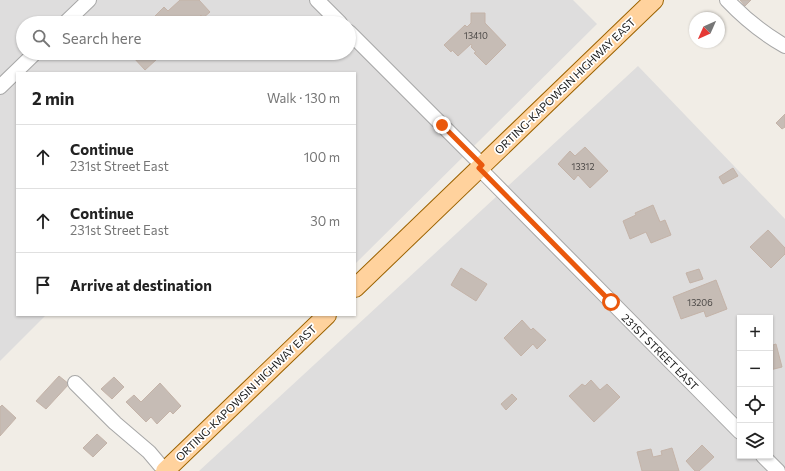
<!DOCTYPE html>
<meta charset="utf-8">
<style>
body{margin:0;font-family:Commissioner,sans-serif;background:#f6f6f6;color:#222}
.controls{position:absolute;right:12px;bottom:12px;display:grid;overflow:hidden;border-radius:0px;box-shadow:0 1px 3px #0004}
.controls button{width:36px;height:36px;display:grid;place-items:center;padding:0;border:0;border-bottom:1px solid #e0e0e0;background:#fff;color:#222;font:20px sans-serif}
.compass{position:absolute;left:689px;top:12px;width:36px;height:36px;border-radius:50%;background:#fff;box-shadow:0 1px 3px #0004;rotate:225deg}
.stop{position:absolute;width:12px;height:12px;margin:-9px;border:3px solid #ea580c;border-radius:50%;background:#fff}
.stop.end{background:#ea580c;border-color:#fff;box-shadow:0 1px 4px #0008}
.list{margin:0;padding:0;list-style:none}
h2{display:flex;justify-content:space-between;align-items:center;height:52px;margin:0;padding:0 16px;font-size:17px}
h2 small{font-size:13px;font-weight:400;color:#767676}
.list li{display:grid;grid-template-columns:26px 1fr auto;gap:12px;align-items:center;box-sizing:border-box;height:64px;padding:0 16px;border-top:1px solid #e0e0e0}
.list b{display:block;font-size:15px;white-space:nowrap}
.list p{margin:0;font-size:13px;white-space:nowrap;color:#767676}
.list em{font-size:13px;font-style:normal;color:#767676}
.icon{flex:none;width:22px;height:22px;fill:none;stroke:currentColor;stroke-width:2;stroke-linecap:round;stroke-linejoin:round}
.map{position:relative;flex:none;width:785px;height:471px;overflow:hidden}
.search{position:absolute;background:#fff;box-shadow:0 1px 3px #0004;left:16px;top:16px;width:340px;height:44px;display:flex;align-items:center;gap:10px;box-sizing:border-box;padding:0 14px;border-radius:22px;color:#767676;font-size:15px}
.panel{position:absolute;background:#fff;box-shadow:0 1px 3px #0004;left:16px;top:72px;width:340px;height:244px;border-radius:0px}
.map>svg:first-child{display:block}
</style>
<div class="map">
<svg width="785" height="471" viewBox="0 0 785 471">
<rect width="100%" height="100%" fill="#f1ede6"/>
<g fill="#dedddd" fill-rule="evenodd">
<path d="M0 0H573L597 24 355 264V73H17V315H46L0 361ZM23 23H349V53H23Z"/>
<path d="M638 66 785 219V471H199ZM740 318H770V456H740Z"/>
</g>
<g fill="#c6bcb5" stroke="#c4b3a8">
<path d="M180 0H199L210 12 203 18 201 15 193 23H150L153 20 152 19 164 7 168 11Z"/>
<path d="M740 0H751L745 6Z"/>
<path d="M471 13H485V23L506 45 486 65 474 53 476 52 471 47 472 46 471 44 458 56 452 50 451 52 444 45 465 25 467 27 471 23Z"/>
<path d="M137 53H152L157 59 145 70 133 57Z"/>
<path d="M785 114V127L782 129 776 123Z"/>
<path d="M585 147 608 171 590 188 578 175 574 180 558 164 570 151 575 156Z"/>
<path d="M733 168 738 176 723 184 719 177Z"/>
<path d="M653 205 660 222 665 220 671 235 651 243 646 232 630 239 623 221 636 215 635 213Z"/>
<path d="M768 230 785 248V254L771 268 750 247Z"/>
<path d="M461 268 487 284 476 301 451 285Z"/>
<path d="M699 269 703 279 690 283 686 273Z"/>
<path d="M716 280 727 309 706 317 704 311 681 319 673 297Z"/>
<path d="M522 320 531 330 533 328 546 340 537 349 533 344 521 356 504 338Z"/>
<path d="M776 344 782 367 770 370V346Z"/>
<path d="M59 376 69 384 46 409 36 401Z"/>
<path d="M114 377 124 387 112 399 101 389Z"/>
<path d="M591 380 600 390 607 384 620 397 594 422 569 396 582 384 585 386Z"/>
<path d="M160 383 181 406 173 414 170 411 157 424 151 417 146 422 126 402 134 395 141 402Z"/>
<path d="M512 394 517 399 506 410 501 404Z"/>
<path d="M2 405 16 418 0 436V407Z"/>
<path d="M97 434 107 443 93 457 83 448Z"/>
<path d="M702 445 714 457 699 471H695L686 461Z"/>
<path d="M672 448 679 471H642L637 452 651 449 653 457 662 455 661 451Z"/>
</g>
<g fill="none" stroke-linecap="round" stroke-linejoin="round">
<g stroke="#a7a7a7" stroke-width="16">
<g id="minor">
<path d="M317 0 340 23"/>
<path d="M727 0C745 19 762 33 785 46"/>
<path d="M65 23 89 0"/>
<path d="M349 32 482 165"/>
<path d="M0 87 35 53"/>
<path d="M479 168 740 432"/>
<path d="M75 383 115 423 149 452 165 471"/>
<path d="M763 456 778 471"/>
</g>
</g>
<g stroke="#9c6300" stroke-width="20">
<g id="major">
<path d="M355 288 654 0"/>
<path d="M165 471 327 315"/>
</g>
</g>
<use href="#minor" stroke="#fff" stroke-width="14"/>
<use href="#major" stroke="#ffd29d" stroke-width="18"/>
</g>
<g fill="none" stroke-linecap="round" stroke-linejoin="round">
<path stroke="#ea580c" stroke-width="5" d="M442 125 482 165 479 168 611 302"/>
</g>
<g text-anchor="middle" stroke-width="3.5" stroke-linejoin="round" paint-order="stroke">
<g font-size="9" fill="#4a4745">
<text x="476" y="39">13410</text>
<text x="583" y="170">13312</text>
<text x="700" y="306">13206</text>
</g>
<g font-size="11" fill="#202020" stroke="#fff">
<text transform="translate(565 86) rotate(-44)" y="4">ORTING-KAPOWSIN HIGHWAY EAST</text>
<text transform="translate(660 352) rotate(45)" y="4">231ST STREET EAST</text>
<text transform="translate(246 393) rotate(-44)" y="4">ORTING-KAPOWSIN HIGHWAY EAST</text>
</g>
</g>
</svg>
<div class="controls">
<button>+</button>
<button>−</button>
<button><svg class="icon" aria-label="locate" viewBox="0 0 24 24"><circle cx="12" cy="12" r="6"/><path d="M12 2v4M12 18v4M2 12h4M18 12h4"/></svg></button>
<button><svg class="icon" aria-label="layers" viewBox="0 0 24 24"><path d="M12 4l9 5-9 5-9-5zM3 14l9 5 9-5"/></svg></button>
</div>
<svg class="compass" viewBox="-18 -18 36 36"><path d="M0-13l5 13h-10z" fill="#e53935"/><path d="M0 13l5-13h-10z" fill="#767676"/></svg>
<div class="stop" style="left:611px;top:302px"></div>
<div class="stop end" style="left:442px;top:125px"></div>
<div class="search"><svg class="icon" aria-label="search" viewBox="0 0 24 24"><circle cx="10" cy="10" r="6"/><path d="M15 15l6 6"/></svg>Search here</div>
<section class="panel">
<h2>2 min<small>Walk · 130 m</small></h2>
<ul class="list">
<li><svg class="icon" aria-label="ahead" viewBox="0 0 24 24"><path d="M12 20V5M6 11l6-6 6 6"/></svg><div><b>Continue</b><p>231st Street East</p></div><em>100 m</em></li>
<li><svg class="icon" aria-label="ahead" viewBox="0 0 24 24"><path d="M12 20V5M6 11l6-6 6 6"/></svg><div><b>Continue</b><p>231st Street East</p></div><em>30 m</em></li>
<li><svg class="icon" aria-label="arrive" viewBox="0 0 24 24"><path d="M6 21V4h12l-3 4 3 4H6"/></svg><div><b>Arrive at destination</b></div></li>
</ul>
</section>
</div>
